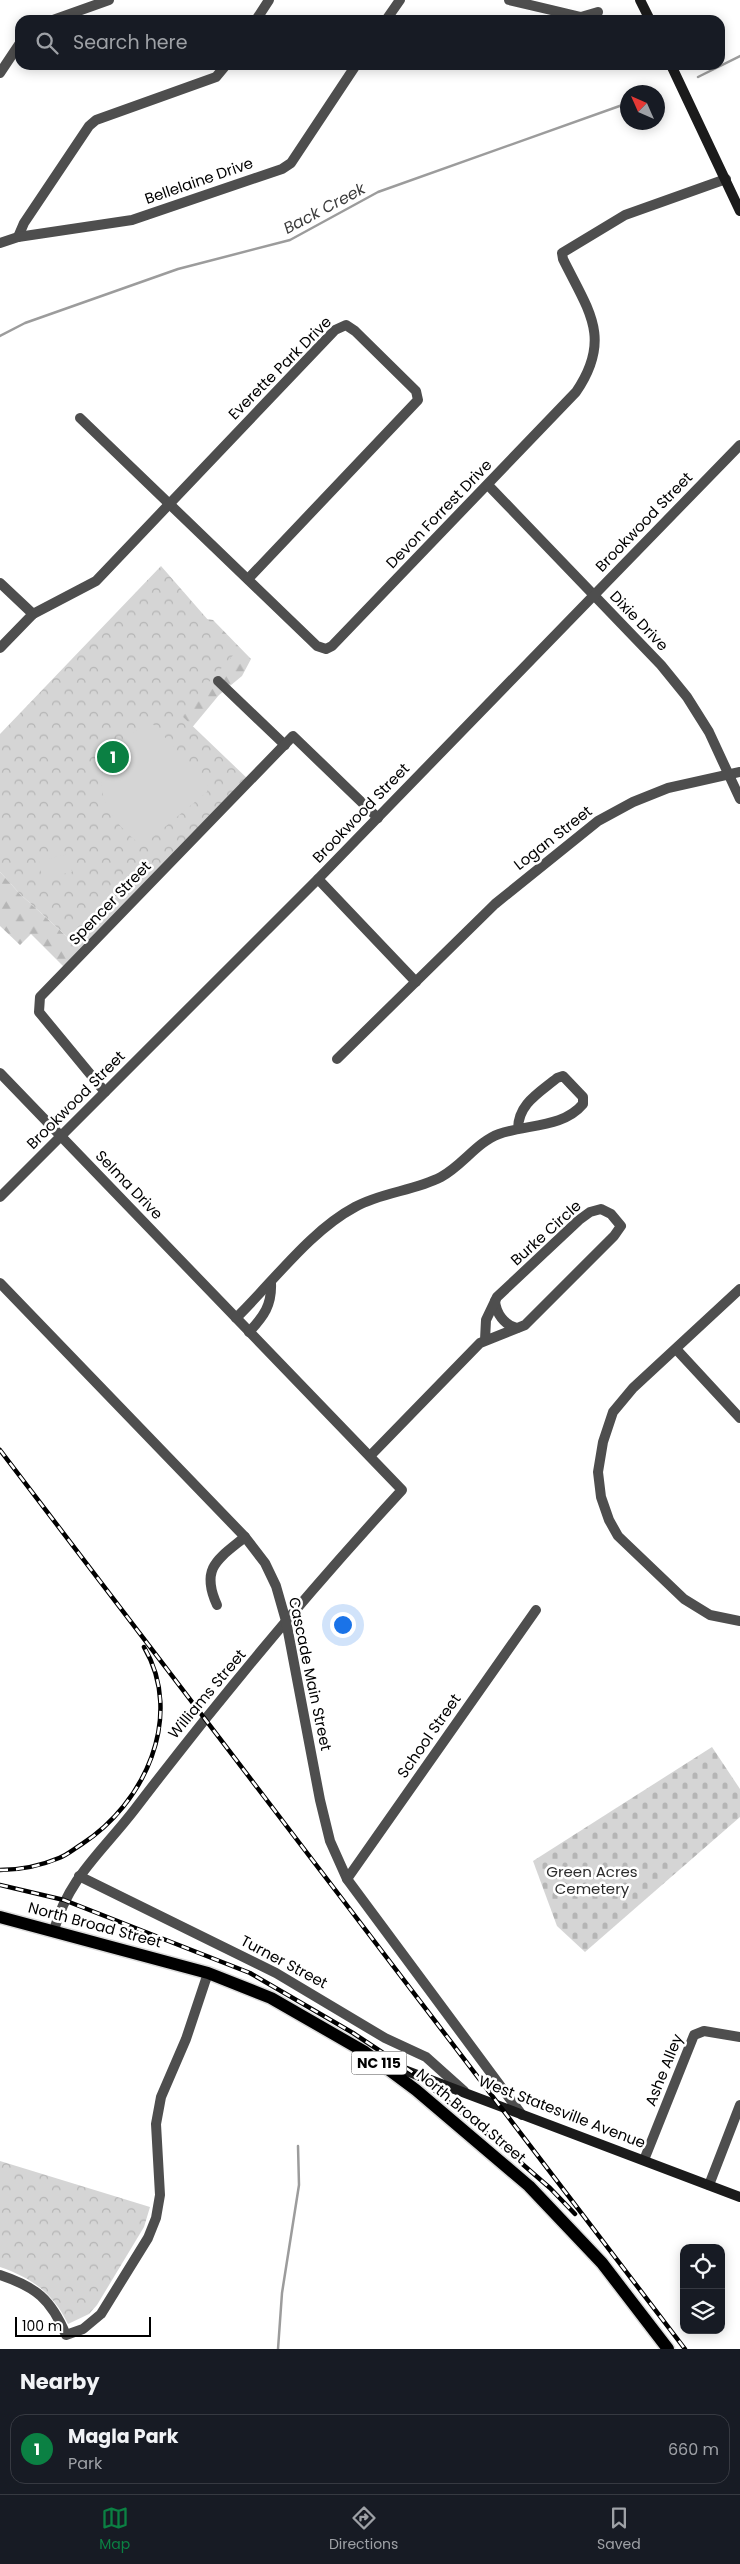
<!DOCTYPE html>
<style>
body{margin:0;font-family:Poppins,sans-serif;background:#242831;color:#f1f3f6}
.controls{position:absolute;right:15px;bottom:15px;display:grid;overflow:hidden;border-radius:10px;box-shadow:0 2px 12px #0003}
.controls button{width:45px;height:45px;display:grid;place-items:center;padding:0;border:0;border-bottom:1px solid #363941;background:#171b24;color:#f1f3f6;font:25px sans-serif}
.compass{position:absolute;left:620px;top:85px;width:45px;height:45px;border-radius:50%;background:#171b24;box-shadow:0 2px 12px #0003;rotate:315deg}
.scale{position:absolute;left:15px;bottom:12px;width:136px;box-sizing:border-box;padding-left:5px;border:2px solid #000;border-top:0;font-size:14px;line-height:18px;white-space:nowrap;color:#000;-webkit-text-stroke:4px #fff;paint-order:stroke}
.you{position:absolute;left:342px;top:1624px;width:18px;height:18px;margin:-12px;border:4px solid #fff;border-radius:50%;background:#1a73e8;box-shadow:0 0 0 8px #1a73e833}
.badge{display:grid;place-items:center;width:32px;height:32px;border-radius:50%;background:#0b8043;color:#fff;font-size:16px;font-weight:700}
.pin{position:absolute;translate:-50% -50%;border:2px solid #fff;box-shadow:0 1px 5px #0006}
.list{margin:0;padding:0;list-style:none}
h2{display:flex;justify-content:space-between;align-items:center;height:65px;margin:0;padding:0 20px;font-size:21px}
h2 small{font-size:16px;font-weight:400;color:#9ea1a6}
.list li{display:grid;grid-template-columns:32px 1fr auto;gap:15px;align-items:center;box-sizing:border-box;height:70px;margin:0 10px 10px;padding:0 10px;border:1px solid #363941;border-radius:15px}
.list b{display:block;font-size:19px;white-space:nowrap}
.list p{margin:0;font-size:16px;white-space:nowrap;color:#9ea1a6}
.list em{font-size:16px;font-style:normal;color:#9ea1a6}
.icon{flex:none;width:28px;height:28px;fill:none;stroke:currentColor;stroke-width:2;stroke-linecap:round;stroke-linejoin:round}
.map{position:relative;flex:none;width:740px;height:2349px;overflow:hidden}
.search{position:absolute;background:#171b24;box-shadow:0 2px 12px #0003;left:15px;right:15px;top:15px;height:55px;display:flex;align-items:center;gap:12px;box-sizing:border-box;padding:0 18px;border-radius:15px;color:#9ea1a6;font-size:19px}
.sheet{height:145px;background:#171b24}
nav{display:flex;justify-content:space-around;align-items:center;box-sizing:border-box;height:70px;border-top:1px solid #363941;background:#171b24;font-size:14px;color:#9ea1a6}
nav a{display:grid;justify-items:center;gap:2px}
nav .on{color:#0b8043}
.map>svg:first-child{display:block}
</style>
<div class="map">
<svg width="740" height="2349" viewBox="0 0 740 2349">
<defs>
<pattern id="forest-firs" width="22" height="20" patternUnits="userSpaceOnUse" patternTransform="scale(1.25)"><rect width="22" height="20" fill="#d5d5d5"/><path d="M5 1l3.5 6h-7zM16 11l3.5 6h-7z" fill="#b5b5b5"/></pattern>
<pattern id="cemetery-stones" width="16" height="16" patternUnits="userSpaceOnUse" patternTransform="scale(1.25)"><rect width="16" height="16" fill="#d5d5d5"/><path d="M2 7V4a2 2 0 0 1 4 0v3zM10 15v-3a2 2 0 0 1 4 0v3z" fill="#b5b5b5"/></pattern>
<pattern id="park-crowns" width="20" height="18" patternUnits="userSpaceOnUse" patternTransform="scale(1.25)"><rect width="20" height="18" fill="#d5d5d5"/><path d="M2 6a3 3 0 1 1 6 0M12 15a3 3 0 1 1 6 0" fill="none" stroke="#b5b5b5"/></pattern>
</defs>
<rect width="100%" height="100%" fill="#fff"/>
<g fill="url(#forest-firs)">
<path d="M200 618 213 620 251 659 242 676 219 695 190 730 163 703Z"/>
<path d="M0 872 20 894 84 952 66 969 31 934 20 945 0 926Z"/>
</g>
<path fill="url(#cemetery-stones)" d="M712 1747 740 1789V1817L585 1952 557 1926 533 1861Z"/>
<g fill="url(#park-crowns)">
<path d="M161 566 236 652 180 714 250 781 84 952 20 894 0 872V734Z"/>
<path d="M0 2161 150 2207 144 2227 97 2305 89 2314 68 2324C53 2293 32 2278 0 2267Z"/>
</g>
<g fill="#d5d5d5">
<path d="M151 722 208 784 207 792 142 846C85 801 88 757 151 722Z"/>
<path d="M68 854 72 872 42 878 39 861Z"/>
</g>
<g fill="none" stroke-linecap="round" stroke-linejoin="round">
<g stroke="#9c9c9c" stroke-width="2.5">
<path d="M698 77 740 56"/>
<path d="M0 336 25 323 178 269 290 240 378 192 628 103"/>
<path d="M278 2349 282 2293 299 2185 298 2146"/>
</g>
<g stroke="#dbdbdb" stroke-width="15">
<path id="primary" d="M0 1917 208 1973 271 1998 365 2052 416 2090 529 2186 602 2263 668 2349"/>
</g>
<g stroke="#4e4e4e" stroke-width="10">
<path d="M509 0 581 17 598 12"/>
<path d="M53 20 109 0"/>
<path d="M256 20 269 0"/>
<path d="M386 20 400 0"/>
<path d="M0 73 20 43"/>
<path d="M18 237 24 223 89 126 96 120 216 77 226 65"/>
<path d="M0 243 18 237 132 220 282 169 291 163 356 65"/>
<path d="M80 418 317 646 326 649 332 646 576 392C613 338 588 310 563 259L562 253 625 215 726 179"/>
<path d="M488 485 661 665 687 697 709 732 740 799"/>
<path d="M0 583 33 614"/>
<path d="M0 648 33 614 96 581 335 330 346 325 355 331 416 391 418 400 248 579"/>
<path d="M218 681 285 745"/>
<path d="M318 879 416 982"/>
<path d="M337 1059 495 904 598 821 633 802 668 788 740 772"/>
<path d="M0 1073 402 1490C308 1592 219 1699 135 1809 102 1852 69 1877 54 1930"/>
<path d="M105 1092 39 1012 40 997 293 736 378 818"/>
<path d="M0 1197 318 879 740 445"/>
<path d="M0 1283 245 1537 265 1563 276 1586 286 1621 320 1800 330 1841 347 1879 522 2115"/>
<path d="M740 1289 633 1388 613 1412 603 1442 598 1472 601 1497 609 1520 618 1536 684 1599 710 1615 740 1621"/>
<path d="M495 1301C496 1313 504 1325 517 1328"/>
<path d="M236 1318C273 1282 310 1231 355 1207 382 1192 414 1191 441 1177 462 1166 477 1142 499 1134 527 1124 563 1128 583 1104V1097L563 1076 557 1078C539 1093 518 1104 518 1129"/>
<path d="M249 1332C264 1316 272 1305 271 1283"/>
<path d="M676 1349 740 1418"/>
<path d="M370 1456 480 1343 525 1325 614 1236 621 1226 611 1214 601 1209 590 1212 579 1220 497 1297 486 1320 485 1340"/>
<path d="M217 1605C200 1568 218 1559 245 1537"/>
<path d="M79 1876 276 1973 385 2038 426 2057 464 2091"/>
<path d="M347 1879 536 1610"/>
<path d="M644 2160 694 2035 704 2031 740 2037"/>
<path d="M709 2185 740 2105"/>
<path d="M0 2275C36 2287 51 2299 66 2335L83 2329 101 2314 148 2238 156 2218 160 2195 156 2124 161 2097 186 2039 208 1973"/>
</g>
<g stroke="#1b1b1b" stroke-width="10">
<path d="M640 0 650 20"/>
<path d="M671 65 740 211"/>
<path d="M383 2062 740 2197"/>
</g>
<use href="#primary" stroke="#000" stroke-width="12"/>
<g stroke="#000" stroke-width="4.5">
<g id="rail">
<path d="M0 1450 685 2349"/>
<path d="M0 1870C20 1870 40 1866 59 1858 67 1855 74 1849 82 1844 144 1804 185 1717 144 1647"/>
<path d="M0 1885 64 1900 250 1973 353 2033 412 2072 497 2142 550 2188 575 2214"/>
</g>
</g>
<use href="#rail" stroke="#fff" stroke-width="2.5" stroke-dasharray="8" stroke-linecap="butt"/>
</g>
<g text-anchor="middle" stroke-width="5" stroke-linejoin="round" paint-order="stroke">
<rect fill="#fff" stroke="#4c4c4c" stroke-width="1" x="351.5" y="2051.5" width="55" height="23" rx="4"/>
<g font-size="14" font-weight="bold" fill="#000">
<text x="379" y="2068">NC 115</text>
</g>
<g font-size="15" fill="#000" stroke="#fff">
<text transform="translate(199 181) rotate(-19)" y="5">Bellelaine Drive</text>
<text transform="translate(280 368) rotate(-45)" y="5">Everette Park Drive</text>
<text transform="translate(439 514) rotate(-46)" y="5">Devon Forrest Drive</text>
<text transform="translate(644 522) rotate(-46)" y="5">Brookwood Street</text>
<text transform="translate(639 621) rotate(46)" y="5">Dixie Drive</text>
<text transform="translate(361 813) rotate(-46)" y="5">Brookwood Street</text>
<text transform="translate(553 838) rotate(-38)" y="5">Logan Street</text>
<text transform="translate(110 903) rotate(-46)" y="5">Spencer Street</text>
<text transform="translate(76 1100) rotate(-45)" y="5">Brookwood Street</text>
<text transform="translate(129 1185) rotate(46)" y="5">Selma Drive</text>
<text transform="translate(546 1233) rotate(-42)" y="5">Burke Circle</text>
<text transform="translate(310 1674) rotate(78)" y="5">Cascade Main Street</text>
<text transform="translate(207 1694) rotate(-50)" y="5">Williams Street</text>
<text transform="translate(429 1736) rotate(-55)" y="5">School Street</text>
<text transform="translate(95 1925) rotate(15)" y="5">North Broad Street</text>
<text transform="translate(284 1962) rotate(28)" y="5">Turner Street</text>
<text transform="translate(664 2070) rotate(-68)" y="5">Ashe Alley</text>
<text transform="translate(562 2112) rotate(21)" y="5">West Statesville Avenue</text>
<text transform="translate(471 2116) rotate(40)" y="5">North Broad Street</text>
</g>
<g font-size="15" fill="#2c2c2c" stroke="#fff">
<text x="592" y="1877">Green Acres<tspan x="592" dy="17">Cemetery</tspan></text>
</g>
<g font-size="16" font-style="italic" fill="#3d3d3d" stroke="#fff">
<text transform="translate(324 208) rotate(-28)" y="6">Back Creek</text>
</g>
</g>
</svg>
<div class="controls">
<button><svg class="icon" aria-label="locate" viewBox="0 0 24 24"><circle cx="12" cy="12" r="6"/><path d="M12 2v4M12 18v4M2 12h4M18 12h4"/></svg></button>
<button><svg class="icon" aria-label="layers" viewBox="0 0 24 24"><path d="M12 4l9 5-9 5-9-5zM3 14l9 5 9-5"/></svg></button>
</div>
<svg class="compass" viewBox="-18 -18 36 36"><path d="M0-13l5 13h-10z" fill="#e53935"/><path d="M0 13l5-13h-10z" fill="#9ea1a6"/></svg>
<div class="scale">100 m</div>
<div class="you"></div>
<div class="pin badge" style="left:113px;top:757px">1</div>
<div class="search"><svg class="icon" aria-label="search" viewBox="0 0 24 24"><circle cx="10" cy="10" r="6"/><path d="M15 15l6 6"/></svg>Search here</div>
</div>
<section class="sheet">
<h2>Nearby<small></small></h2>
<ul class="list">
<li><span class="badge">1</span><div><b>Magla Park</b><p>Park</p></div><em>660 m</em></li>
</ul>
</section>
<nav>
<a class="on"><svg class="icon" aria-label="map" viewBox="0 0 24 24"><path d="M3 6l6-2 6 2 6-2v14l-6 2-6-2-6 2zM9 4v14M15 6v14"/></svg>Map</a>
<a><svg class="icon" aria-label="directions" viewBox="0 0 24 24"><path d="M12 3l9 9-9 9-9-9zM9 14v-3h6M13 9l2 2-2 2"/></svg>Directions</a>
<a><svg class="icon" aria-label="saved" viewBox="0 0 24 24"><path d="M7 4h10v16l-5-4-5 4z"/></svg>Saved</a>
</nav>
